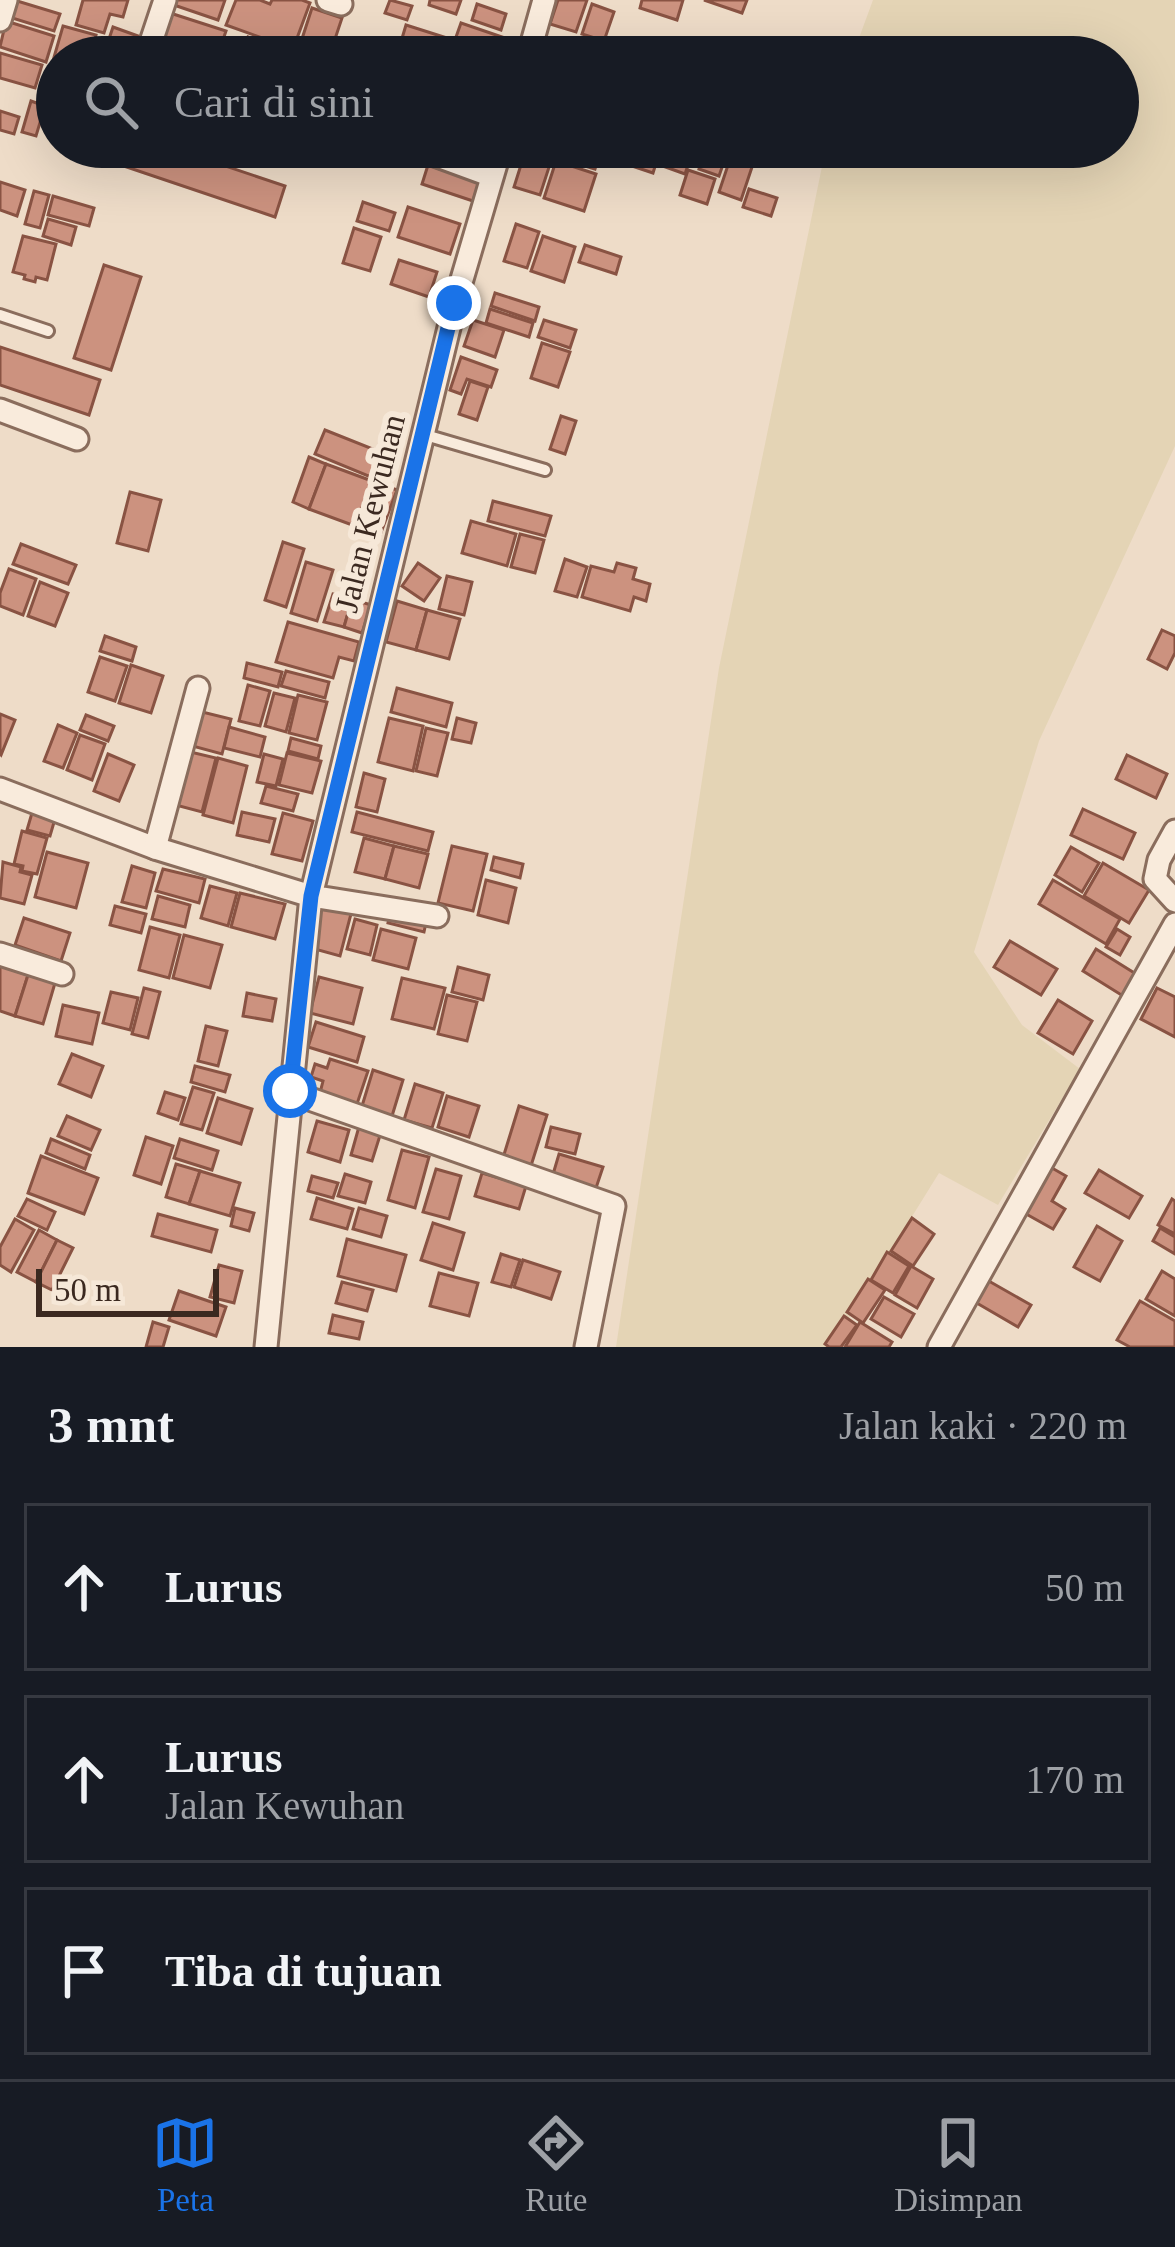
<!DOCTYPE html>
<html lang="id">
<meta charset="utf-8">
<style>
body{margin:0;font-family:Georgia,serif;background:#242831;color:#f1f3f6}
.scale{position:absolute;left:36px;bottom:30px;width:183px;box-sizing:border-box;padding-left:12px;border:6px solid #3b2920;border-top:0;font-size:33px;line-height:42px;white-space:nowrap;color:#3b2920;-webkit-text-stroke:9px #f6e8d8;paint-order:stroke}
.stop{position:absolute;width:36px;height:36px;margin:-27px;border:9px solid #1a73e8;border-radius:50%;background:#fff}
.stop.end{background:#1a73e8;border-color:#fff;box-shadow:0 3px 12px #0008}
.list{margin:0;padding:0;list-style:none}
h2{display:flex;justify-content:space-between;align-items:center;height:156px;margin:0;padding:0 48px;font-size:51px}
h2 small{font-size:39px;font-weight:400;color:#9ea1a6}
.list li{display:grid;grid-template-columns:78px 1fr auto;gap:36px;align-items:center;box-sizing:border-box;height:168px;margin:0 24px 24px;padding:0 24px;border:3px solid #363941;border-radius:0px}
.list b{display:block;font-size:45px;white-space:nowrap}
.list p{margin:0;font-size:39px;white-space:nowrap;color:#9ea1a6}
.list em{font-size:39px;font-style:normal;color:#9ea1a6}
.icon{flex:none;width:66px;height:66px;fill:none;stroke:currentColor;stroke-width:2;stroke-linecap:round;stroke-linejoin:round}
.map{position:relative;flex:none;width:1175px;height:1347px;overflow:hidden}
.search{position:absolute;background:#171b24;box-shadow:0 12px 48px #0002;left:36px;right:36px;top:36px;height:132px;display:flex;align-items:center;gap:30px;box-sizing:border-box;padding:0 42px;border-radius:66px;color:#9ea1a6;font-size:45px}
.sheet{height:732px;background:#171b24}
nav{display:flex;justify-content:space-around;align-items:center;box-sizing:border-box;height:168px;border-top:3px solid #363941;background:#171b24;font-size:33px;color:#9ea1a6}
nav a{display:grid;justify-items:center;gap:6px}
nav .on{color:#1a73e8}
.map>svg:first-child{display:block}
</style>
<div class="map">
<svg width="1175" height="1347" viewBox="0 0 1175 1347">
<rect width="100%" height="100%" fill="#eedcc8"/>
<path fill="#e4d4b5" d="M873 0H1175V446L1039 741 974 952 1022 1025 1080 1069 998 1205 939 1173 831 1347H616L719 668 826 147H1118V57H852Z"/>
<g fill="#cc927f" stroke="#895343" stroke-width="3">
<path d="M14 0 60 14 54 31 9 17Z"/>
<path d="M83 0H128L123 17 110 14 104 33 76 25Z"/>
<path d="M169 0H225L218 20 168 3Z"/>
<path d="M236 0H260L270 4 272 0H302L310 3 293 49 226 25Z"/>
<path d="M390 0 412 6 407 20 385 13Z"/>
<path d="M430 0H461L456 14 429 5Z"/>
<path d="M558 0H587L576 32 550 24Z"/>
<path d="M642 0H683L677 20 640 8Z"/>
<path d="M704 0H747L742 13Z"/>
<path d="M477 4 506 14 501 30 472 20Z"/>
<path d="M592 4 614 12 604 41 582 34Z"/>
<path d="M312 8 342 18 329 57H316L298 51Z"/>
<path d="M167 12 226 31 217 57 158 38Z"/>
<path d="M6 21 54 36 46 62 0 47Z"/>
<path d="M461 23 505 38 501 52 456 37Z"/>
<path d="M406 25 447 38 440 57 400 45Z"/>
<path d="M63 26 96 35 90 57H57V95L44 92Z"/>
<path d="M113 27 138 36 131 57H103Z"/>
<path d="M248 37 292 52 290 57H241Z"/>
<path d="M459 43 499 57H455Z"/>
<path d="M0 53 42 65 35 88 0 78Z"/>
<path d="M31 101 45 106 36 136 22 132Z"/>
<path d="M0 111 19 117 14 134 0 130Z"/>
<path d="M93 147H169L285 186 275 217 91 155Z"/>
<path d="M217 147H255L250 160Z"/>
<path d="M567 147 599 156 595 169 563 159Z"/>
<path d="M666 147H694L685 174 660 165Z"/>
<path d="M706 147H729L719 176 699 169Z"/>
<path d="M734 147 758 149 741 200 719 192Z"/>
<path d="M526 149 552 158 540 195 514 187Z"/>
<path d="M630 152 657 160 653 173 626 164Z"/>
<path d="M556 161 596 174 584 211 544 198Z"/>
<path d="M428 165 479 182 473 201 422 184Z"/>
<path d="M688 170 715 179 707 204 680 195Z"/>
<path d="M0 182 25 190 17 216 0 210Z"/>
<path d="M749 189 777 198 771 216 743 207Z"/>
<path d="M34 191 49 195 40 228 25 224Z"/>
<path d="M53 196 94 208 89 226 48 215Z"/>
<path d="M363 202 395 213 389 231 357 221Z"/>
<path d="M408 207 460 224 450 254 398 237Z"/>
<path d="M48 219 76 227 71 245 43 236Z"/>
<path d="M516 224 539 232 527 268 504 261Z"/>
<path d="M354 228 381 237 370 271 343 263Z"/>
<path d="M23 236 56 244 47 280 36 277 35 282 24 279 25 275 13 272Z"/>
<path d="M543 236 575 247 564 282 531 271Z"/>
<path d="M585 245 621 257 616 274 579 262Z"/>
<path d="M399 260 437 272 429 297 391 284Z"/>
<path d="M104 265 141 277 111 370 74 358Z"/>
<path d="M495 293 539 307 535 321 491 306Z"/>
<path d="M490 309 533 323 529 337 486 323Z"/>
<path d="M473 320 504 330 495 357 464 346Z"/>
<path d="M544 320 576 330 570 348 538 337Z"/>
<path d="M542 343 570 352 558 387 531 378Z"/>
<path d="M0 347 100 380 89 415 0 385Z"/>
<path d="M461 357 497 370 491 387 467 379 461 394 450 390Z"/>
<path d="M470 381 488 387 477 420 459 414Z"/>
<path d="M561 416 576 421 565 454 550 449Z"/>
<path d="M325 430 388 455 378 480 315 454Z"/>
<path d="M309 457 326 464 309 509 293 502Z"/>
<path d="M326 464 372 481 355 526 309 509Z"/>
<path d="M372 481 397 490 380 535 355 526Z"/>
<path d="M130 492 161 500 148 551 117 543Z"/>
<path d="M493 501 551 516 545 536 488 521Z"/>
<path d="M471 521 516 534 507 566 462 553Z"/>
<path d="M520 534 544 540 535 573 511 567Z"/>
<path d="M283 542 304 549 286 607 265 600Z"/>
<path d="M21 544 76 565 68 584 13 564Z"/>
<path d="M565 559 587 567 577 597 555 591Z"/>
<path d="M306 562 333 570 317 621 291 613Z"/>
<path d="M418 563 440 578 424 601 402 586Z"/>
<path d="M617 563 636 568 633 579 650 584 646 601 634 597 630 611 582 597 591 566 614 572Z"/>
<path d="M9 569 36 579 23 615 0 606V593Z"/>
<path d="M447 576 472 582 464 615 439 609Z"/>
<path d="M40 582 68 593 55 626 28 616Z"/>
<path d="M333 594 352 599 344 627 324 622Z"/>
<path d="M352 599 371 605 362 633 344 627Z"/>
<path d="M397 601 427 610 416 650 386 642Z"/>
<path d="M427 610 460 619 449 659 416 650Z"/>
<path d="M288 622 359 642 354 661 339 657 333 678 276 662Z"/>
<path d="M1162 630 1175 636V653L1167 669 1148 659Z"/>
<path d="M105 636 136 647 132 661 100 651Z"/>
<path d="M100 657 127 666 115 701 88 692Z"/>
<path d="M247 663 282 672 278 687 244 678Z"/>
<path d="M131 665 163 676 151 713 119 703Z"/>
<path d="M286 671 329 682 325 698 281 686Z"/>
<path d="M248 685 270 691 260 726 239 721Z"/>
<path d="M397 688 452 703 446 727 391 712Z"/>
<path d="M274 693 295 698 286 732 265 726Z"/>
<path d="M298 695 327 702 317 740 289 733Z"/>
<path d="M194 710 231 719 222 754 185 744Z"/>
<path d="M0 714 15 720 1 755 0 754Z"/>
<path d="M86 715 114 726 108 741 80 730Z"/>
<path d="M389 718 423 726 413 771 378 762Z"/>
<path d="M457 718 476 723 471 743 452 739Z"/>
<path d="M58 725 77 733 63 768 44 761Z"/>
<path d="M229 727 265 737 260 757 224 748Z"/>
<path d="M426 728 448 733 437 776 416 771Z"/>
<path d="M80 735 105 744 92 780 67 770Z"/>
<path d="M291 738 321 746 318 759 288 751Z"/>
<path d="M182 750 216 758 202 812 168 803Z"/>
<path d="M287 753 321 761 312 793 279 785Z"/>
<path d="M108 754 134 765 119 801 94 791Z"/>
<path d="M264 754 283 759 276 786 257 782Z"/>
<path d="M1127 755 1167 774 1156 798 1116 779Z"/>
<path d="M218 758 247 766 233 823 203 815Z"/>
<path d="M364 773 385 779 377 812 356 807Z"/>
<path d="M266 786 298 794 293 811 261 803Z"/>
<path d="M34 806 57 812 50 836 27 830Z"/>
<path d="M1083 809 1135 833 1123 859 1071 835Z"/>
<path d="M242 812 275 819 269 842 237 835Z"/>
<path d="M357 812 433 832 428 851 352 832Z"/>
<path d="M283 813 313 821 302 861 272 854Z"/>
<path d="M22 831 47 838 37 874 22 871 23 866 14 864Z"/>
<path d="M364 838 394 846 385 879 355 872Z"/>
<path d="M394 846 428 854 419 888 385 879Z"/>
<path d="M452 846 487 854 473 911 438 903Z"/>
<path d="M1071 847 1099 863 1082 892 1055 875Z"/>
<path d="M47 852 88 863 76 908 35 897Z"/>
<path d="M494 857 523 864 520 878 491 870Z"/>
<path d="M3 862 21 867 20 872 32 875 24 904 0 898Z"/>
<path d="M1103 863 1149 890 1129 923 1084 896Z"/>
<path d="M132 866 155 873 146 908 122 902Z"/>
<path d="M163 869 205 879 199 903 156 891Z"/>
<path d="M486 880 516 888 508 923 478 915Z"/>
<path d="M1053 880 1120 919 1106 944 1039 904Z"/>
<path d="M210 886 237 893 228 926 201 918Z"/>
<path d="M240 893 285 904 275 939 231 927Z"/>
<path d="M158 896 190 905 185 927 152 919Z"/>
<path d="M322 903 352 910 340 956 311 948Z"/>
<path d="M115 906 146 914 141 933 110 925Z"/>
<path d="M391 909 427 918 424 932 388 923Z"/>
<path d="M24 918 70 933 61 961 15 945Z"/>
<path d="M355 919 377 925 370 955 347 949Z"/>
<path d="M150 927 180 935 169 978 139 970Z"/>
<path d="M381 929 416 938 408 969 373 960Z"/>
<path d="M1117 929 1130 937 1120 955 1106 947Z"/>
<path d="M184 935 222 945 210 988 173 978Z"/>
<path d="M1010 941 1057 969 1041 995 994 967Z"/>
<path d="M1096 949 1136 974 1123 996 1083 971Z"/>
<path d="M0 966 28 975 15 1016 0 1011Z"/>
<path d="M458 967 489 975 483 1000 452 992Z"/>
<path d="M28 975 55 983 43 1024 15 1016Z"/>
<path d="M319 977 362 988 353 1024 310 1013Z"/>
<path d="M402 978 445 988 434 1029 392 1019Z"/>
<path d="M144 988 160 992 148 1038 132 1034Z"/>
<path d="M1157 988 1175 997V1037L1141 1019Z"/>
<path d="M111 992 138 998 130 1030 103 1023Z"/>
<path d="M247 993 276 999 272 1021 243 1016Z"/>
<path d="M447 995 477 1002 467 1041 438 1034Z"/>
<path d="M1058 1000 1092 1021 1073 1054 1038 1033Z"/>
<path d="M63 1005 99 1013 92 1044 56 1036Z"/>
<path d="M316 1022 364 1037 357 1062 308 1047Z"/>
<path d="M206 1026 227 1031 218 1066 198 1061Z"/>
<path d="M72 1054 103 1066 91 1097 59 1084Z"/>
<path d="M330 1059 368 1071 357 1104 320 1093 323 1081 311 1077 315 1064 327 1068Z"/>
<path d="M195 1066 230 1075 225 1092 191 1082Z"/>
<path d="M373 1070 403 1080 392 1116 362 1106Z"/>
<path d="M415 1084 443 1093 432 1128 404 1120Z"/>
<path d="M193 1087 214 1093 202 1130 181 1124Z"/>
<path d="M165 1092 185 1098 178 1120 158 1113Z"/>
<path d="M447 1096 479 1106 469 1137 438 1127Z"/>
<path d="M218 1098 252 1109 241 1144 207 1133Z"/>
<path d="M519 1106 547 1115 530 1169 502 1161Z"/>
<path d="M67 1116 100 1130 91 1150 58 1136Z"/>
<path d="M317 1121 349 1130 340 1162 308 1152Z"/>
<path d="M360 1123 382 1129 372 1161 351 1155Z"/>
<path d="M551 1127 580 1134 575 1154 546 1147Z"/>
<path d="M146 1137 173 1146 161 1184 134 1175Z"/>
<path d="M51 1139 90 1155 85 1169 46 1153Z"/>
<path d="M180 1139 218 1151 212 1170 174 1158Z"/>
<path d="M402 1150 429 1157 415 1208 388 1200Z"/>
<path d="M559 1154 603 1167 594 1194 551 1181Z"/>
<path d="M41 1156 98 1178 84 1214 28 1193Z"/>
<path d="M176 1164 200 1171 189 1204 166 1197Z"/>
<path d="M1045 1164 1066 1176 1052 1201 1065 1209 1053 1229 1019 1210Z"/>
<path d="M436 1169 461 1176 449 1219 423 1212Z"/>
<path d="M1099 1170 1142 1196 1129 1218 1085 1193Z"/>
<path d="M200 1171 240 1183 230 1216 189 1204Z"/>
<path d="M482 1173 526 1186 519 1209 475 1196Z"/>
<path d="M345 1174 371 1182 365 1203 338 1196Z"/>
<path d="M312 1176 338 1183 333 1198 308 1191Z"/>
<path d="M317 1198 353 1209 347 1229 311 1219Z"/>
<path d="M27 1199 55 1212 47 1230 18 1216Z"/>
<path d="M1172 1199 1175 1201V1234L1158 1225Z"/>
<path d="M235 1208 254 1213 249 1231 231 1226Z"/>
<path d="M359 1208 387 1216 381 1237 353 1229Z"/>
<path d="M158 1214 217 1230 211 1252 152 1236Z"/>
<path d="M912 1218 934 1234 913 1266 891 1251Z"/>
<path d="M15 1219 34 1230 11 1272 0 1265V1247Z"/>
<path d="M433 1223 464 1233 453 1270 421 1260Z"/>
<path d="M1097 1226 1122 1241 1100 1281 1074 1267Z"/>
<path d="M1160 1228 1175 1237V1254L1153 1241Z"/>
<path d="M39 1230 57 1240 36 1282 17 1272Z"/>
<path d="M347 1239 406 1255 396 1291 338 1276Z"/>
<path d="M57 1240 73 1248 52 1290 36 1282Z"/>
<path d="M887 1252 909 1266 893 1293 871 1280Z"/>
<path d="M501 1254 520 1260 511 1287 492 1282Z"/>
<path d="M523 1260 560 1272 551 1299 514 1287Z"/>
<path d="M219 1265 242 1271 234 1303 210 1297Z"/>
<path d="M911 1266 933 1279 917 1308 895 1295Z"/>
<path d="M1162 1271 1175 1279V1316L1146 1299Z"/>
<path d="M439 1273 478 1283 469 1316 430 1306Z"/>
<path d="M868 1279 885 1290 863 1323 847 1312Z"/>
<path d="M987 1280 1031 1305 1018 1327 975 1302Z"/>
<path d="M342 1282 373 1290 367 1311 336 1303Z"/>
<path d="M179 1291 226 1307 216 1336 169 1320Z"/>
<path d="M884 1297 914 1314 901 1337 871 1319Z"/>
<path d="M1140 1301 1175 1321V1347H1130L1117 1340Z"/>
<path d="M333 1315 363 1322 359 1339 329 1333Z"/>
<path d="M844 1316 857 1325 841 1347H829L825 1344Z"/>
<path d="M153 1322 169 1327 163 1347H146Z"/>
<path d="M860 1322 892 1342 889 1347H845Z"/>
</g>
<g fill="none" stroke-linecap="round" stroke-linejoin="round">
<g stroke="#8a6d5d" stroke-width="16">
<g id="lane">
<path d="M0 315 48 331"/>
<path d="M422 434 545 470"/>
</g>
</g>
<g stroke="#8a6d5d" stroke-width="27">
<g id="street">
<path d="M328 0 341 4"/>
<path d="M0 20 6 0"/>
<path d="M146 57 165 0"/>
<path d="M528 57 544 0"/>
<path d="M413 147 492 176"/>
<path d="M0 410 77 439"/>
<path d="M0 789 155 848 311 896 266 1347"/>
<path d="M1175 831 1159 860 1155 879 1175 901"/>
<path d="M155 848 198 688"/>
<path d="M437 916 311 896 455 303 501 147"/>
<path d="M0 954 62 974"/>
<path d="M290 1092 614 1206 586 1347"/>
<path d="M939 1347 1175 924"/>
</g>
</g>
<use href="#lane" stroke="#f9ebdc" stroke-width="10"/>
<use href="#street" stroke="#f9ebdc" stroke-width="21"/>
</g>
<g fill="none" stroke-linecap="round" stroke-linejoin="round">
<path stroke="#1a73e8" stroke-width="15" d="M290 1091 311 896 454 303"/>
</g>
<g text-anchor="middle" stroke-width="12" stroke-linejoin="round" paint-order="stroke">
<g font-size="33" fill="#3b2920" stroke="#f6e8d8">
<text transform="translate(369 513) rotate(-76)" y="12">Jalan Kewuhan</text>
</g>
</g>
</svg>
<div class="scale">50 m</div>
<div class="stop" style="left:290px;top:1091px"></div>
<div class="stop end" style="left:454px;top:303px"></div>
<div class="search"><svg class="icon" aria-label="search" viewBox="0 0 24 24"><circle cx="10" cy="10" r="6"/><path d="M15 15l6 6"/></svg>Cari di sini</div>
</div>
<section class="sheet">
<h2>3 mnt<small>Jalan kaki · 220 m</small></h2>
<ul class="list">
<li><svg class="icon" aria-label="ahead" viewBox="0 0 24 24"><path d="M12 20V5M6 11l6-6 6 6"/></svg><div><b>Lurus</b></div><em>50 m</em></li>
<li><svg class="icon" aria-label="ahead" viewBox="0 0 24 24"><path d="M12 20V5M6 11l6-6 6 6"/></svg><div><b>Lurus</b><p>Jalan Kewuhan</p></div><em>170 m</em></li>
<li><svg class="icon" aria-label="arrive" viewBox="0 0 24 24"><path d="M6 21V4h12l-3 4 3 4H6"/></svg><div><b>Tiba di tujuan</b></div></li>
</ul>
</section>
<nav>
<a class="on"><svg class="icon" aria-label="map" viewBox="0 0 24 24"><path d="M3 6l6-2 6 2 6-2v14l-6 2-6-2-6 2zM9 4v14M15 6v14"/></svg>Peta</a>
<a><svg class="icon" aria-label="directions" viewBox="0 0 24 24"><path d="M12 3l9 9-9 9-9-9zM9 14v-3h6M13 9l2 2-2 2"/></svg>Rute</a>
<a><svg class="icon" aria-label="saved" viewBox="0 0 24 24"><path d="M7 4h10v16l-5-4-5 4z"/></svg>Disimpan</a>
</nav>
